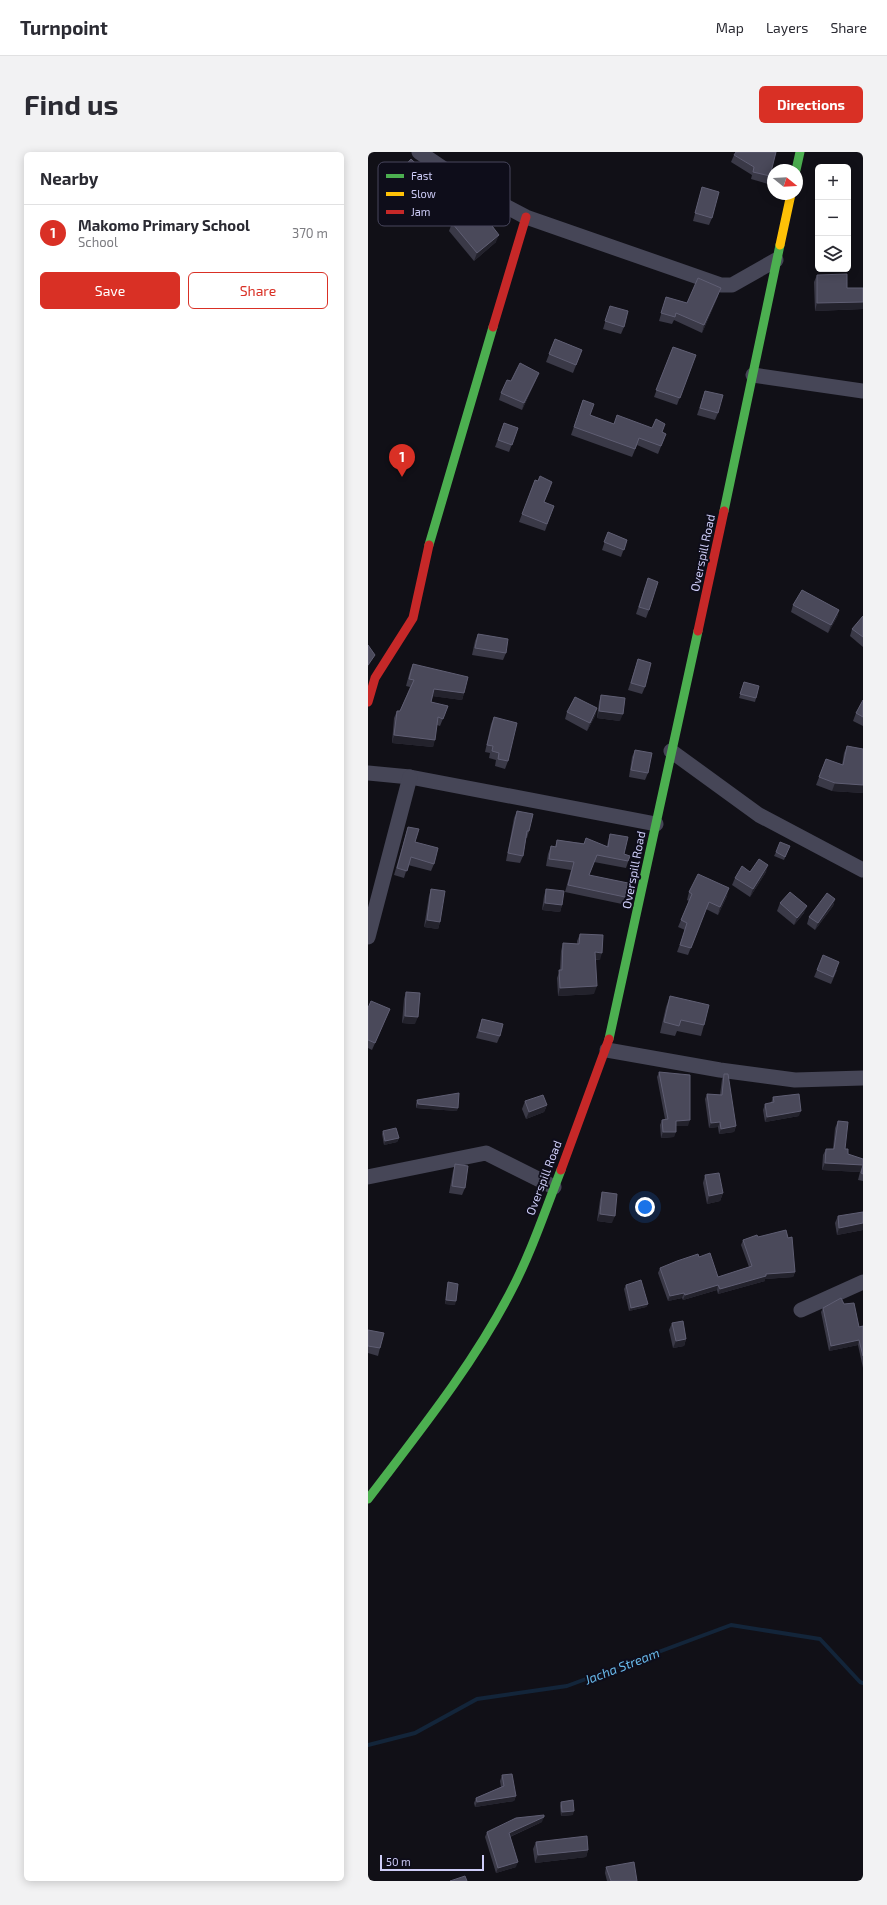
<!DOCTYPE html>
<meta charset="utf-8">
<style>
body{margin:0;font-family:"Exo 2",sans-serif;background:#f2f2f3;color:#2b2b33}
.controls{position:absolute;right:12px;top:12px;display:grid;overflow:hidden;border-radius:6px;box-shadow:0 2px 10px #0003}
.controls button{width:36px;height:36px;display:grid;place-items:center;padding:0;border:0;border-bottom:1px solid #e1e1e2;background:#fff;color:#2b2b33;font:20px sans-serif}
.compass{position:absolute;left:399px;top:12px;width:36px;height:36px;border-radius:50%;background:#fff;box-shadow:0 2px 10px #0003;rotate:108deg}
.scale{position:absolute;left:12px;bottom:10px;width:104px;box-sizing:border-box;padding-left:4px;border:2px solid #cecdf8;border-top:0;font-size:11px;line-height:14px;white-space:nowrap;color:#cecdf8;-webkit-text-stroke:3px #0e0d1a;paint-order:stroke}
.you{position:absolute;left:277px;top:1055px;width:14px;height:14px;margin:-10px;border:3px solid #fff;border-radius:50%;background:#1a73e8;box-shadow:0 0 0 6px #1a73e833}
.badge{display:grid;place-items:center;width:26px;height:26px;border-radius:50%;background:#d93025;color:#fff;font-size:13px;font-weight:700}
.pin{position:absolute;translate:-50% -33px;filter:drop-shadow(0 1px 2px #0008)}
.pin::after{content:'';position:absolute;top:21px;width:14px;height:12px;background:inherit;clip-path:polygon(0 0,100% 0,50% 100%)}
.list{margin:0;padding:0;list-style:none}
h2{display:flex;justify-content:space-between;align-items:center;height:52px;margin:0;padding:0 16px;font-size:17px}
h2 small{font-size:13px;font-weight:400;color:#7c7c81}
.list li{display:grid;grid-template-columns:26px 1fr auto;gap:12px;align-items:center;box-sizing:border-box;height:56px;padding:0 16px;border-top:1px solid #e1e1e2}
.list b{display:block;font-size:15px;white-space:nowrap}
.list p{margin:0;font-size:13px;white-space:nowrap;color:#7c7c81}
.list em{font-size:13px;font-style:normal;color:#7c7c81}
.actions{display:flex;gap:8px;padding:12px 16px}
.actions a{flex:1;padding:9px 0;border:1px solid #d93025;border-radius:6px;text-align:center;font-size:14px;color:#d93025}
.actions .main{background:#d93025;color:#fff}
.icon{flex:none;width:22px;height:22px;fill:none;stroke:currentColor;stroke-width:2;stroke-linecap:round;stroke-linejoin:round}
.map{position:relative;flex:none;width:495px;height:1729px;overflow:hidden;border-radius:6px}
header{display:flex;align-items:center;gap:24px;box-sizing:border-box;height:56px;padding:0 20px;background:#fff;border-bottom:1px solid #e1e1e2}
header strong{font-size:19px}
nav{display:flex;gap:22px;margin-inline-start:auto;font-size:14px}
.intro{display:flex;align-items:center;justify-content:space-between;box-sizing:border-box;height:96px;padding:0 24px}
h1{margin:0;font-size:28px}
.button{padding:10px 18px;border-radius:6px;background:#d93025;color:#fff;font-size:14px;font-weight:700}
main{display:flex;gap:24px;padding:0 24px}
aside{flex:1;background:#fff;border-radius:6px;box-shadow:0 2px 10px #0003}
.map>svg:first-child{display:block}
</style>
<header>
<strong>Turnpoint</strong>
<nav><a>Map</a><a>Layers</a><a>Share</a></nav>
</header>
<div class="intro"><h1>Find us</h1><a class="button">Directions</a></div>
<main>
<aside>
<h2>Nearby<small></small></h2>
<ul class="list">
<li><span class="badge">1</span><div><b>Makomo Primary School</b><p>School</p></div><em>370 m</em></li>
</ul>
<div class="actions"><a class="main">Save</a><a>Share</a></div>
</aside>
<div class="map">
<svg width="495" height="1729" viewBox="0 0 495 1729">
<rect width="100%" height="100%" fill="#111017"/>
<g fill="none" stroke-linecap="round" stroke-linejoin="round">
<path stroke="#13253a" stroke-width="4" d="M0 1593 47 1581 109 1547 199 1534 363 1473 452 1487 492 1530 495 1531"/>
<g stroke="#464657" stroke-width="15">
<path d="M51 0 107 38 158 65 353 133H364L408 108"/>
<path d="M385 223 495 239"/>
<path d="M303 599 391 663 495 718"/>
<path d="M0 621 42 625 288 672"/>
<path d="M0 785 42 625"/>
<path d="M239 898 352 918 427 928 495 926"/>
<path d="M0 1025 118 1001 186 1035"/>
<path d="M433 1158 495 1130"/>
</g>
<g stroke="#4caf50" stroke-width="9">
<path d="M428 18 432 0"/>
<path d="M356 359 412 93"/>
<path d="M61 393 125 175"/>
<path d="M241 887 330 479"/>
<path d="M0 1347C50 1281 102 1217 141 1143 162 1104 177 1059 193 1018"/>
</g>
<path stroke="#ffc107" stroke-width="9" d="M412 93 423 42"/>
<g stroke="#c62828" stroke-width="9">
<path d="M125 175 158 65"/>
<path d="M330 479 356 359"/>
<path d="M0 550 7 526 45 466 61 393"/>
<path d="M193 1018 241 887"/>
</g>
</g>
<g fill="#3a3947">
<path d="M366 3 402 24 400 32 383 27 384 23 363 10Z"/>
<path d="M32 19 64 27 62 34 51 46 29 26Z"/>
<path d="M334 35 344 66 341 73 325 69 332 43Z"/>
<path d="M84 71 128 90 106 109 81 79Z"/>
<path d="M449 123 479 136H495V157L447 159 446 130Z"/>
<path d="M350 144 334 181 306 168 304 172 291 169 298 145 319 151Z"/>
<path d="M242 154 256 175 253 182 235 177Z"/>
<path d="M187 187 214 198 205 221 178 210Z"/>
<path d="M305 195 328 203 309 253 286 245Z"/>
<path d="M168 228 154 258 131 248 133 241 143 229Z"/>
<path d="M337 239 350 261 347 268 329 263Z"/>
<path d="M215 248 222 263 246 272 294 280 298 282 290 302 269 293 264 305 203 283Z"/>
<path d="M136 271 150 276 141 300 127 295Z"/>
<path d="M167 328 182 337 176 350 186 354 177 379 151 370Z"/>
<path d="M240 380 259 388 253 405 234 398Z"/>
<path d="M277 434 281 458 278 466 268 462Z"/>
<path d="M425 453 471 458 469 465 460 481 423 460Z"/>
<path d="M495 464V495L482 484 484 477Z"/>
<path d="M110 482 138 501 135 508 104 503 107 489Z"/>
<path d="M270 507 277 535 274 542 260 538Z"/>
<path d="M45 512 96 541 94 548 65 544 63 550 80 554 72 574 69 573 65 595 24 591 26 566 29 559H32L42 535 38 534 42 519Z"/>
<path d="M376 530 388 546 387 550 371 546Z"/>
<path d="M233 543 252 569 229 566 231 550Z"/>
<path d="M495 548V574L485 569 488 561Z"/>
<path d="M229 556 227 564 219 579 197 567 199 560Z"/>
<path d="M126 565 140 609 137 617 127 614 128 608 121 606 122 601 117 600 123 572Z"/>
<path d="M479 594 495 597V641L464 639 448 633 458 607 474 613 476 601Z"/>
<path d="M267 598 280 621 277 628 261 625 264 605Z"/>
<path d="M149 659 161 679 159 686H158L155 704 152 711 138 709 146 666Z"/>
<path d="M40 675 47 690 66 712 63 719 40 713 36 726 26 723 38 682Z"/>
<path d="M242 682 256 702 262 704 258 716 226 710 221 723 257 745 254 752 197 740 203 718 178 714 180 702 183 694 187 695 189 688 239 694 240 689Z"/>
<path d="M420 698 416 708 406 704 408 700Z"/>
<path d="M382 720H398L382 745 364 733 367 726Z"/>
<path d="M63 737 72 770 70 777 56 775 61 744Z"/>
<path d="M178 737 194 753 192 760 174 758 176 744Z"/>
<path d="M321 740 359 744 350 763 338 757 320 803 309 800 317 778 310 775 321 749 319 748Z"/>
<path d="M467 747 465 754 447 778 439 772 441 765Z"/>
<path d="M412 751 436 761 426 773 409 759Z"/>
<path d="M212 782 232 808H227L226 842 190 844 189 826 192 818 193 799 195 791 209 792V789Z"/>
<path d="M449 818H469L463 832 446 825Z"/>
<path d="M38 840 47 872 34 871 36 847Z"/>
<path d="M302 844 336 873 333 884 309 879 307 884 292 881 298 855Z"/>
<path d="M0 856 22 857 4 898 0 896Z"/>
<path d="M114 867 132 884 129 891 108 886Z"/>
<path d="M291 920 320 974H308L306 985 293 986 292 973 294 968 297 967 289 925Z"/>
<path d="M356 922 368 974 366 980 351 982 350 975 341 976 337 947 339 942 352 943 354 927Z"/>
<path d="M405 945 431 964 397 970 395 958 397 952 403 951Z"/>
<path d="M49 948 89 959 48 956V952Z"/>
<path d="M157 949 179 953 176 960 158 967 154 957Z"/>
<path d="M470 969 477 997 480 1002 495 1007V1029L490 1028 492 1020 454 1018 455 1003 458 997H465L467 976Z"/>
<path d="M15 979 31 986 29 990 16 993 14 982Z"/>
<path d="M87 1012 97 1036 94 1043 81 1041 85 1019Z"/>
<path d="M337 1023 355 1041 352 1049 339 1052 335 1031Z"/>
<path d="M234 1040 244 1071 229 1069 232 1048Z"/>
<path d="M470 1064 495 1078 469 1083 467 1071Z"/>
<path d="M390 1085 427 1120 425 1125 397 1127V1129L350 1142 349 1138 315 1148 314 1146 300 1149 290 1121 292 1116 331 1105 350 1125 381 1115 373 1093 375 1088Z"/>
<path d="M80 1130 87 1153 77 1152 79 1134Z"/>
<path d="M258 1133 280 1152 278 1155 261 1159 256 1137Z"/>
<path d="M476 1152 491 1175 495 1174V1216L490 1193 461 1199 453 1160 455 1156Z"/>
<path d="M304 1171 318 1187 316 1194 305 1196 301 1178Z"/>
<path d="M0 1178 12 1196 10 1204 0 1201Z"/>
<path d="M134 1623 148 1644 146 1649 107 1655 106 1651 108 1646 133 1635 132 1629Z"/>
<path d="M193 1650 205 1663 193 1664 192 1654Z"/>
<path d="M174 1670 142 1685 148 1715 128 1721 117 1685 119 1680Z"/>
<path d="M168 1690 220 1698 218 1705 167 1711 165 1697Z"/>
<path d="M238 1715 269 1729H239L237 1721Z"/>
</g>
<g fill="#23222c">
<path d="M64 27 62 34 51 46 53 39Z"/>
<path d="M131 83 128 90 106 109 109 101Z"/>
<path d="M353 136 350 144 334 181 336 173Z"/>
<path d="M495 150V157L447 159 449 151Z"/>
<path d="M171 221 168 228 154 258 156 251Z"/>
<path d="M471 458 469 465 460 481 463 473Z"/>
<path d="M7 503 5 506 0 515V513Z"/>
<path d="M66 537 96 541 94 548 63 544Z"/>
<path d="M229 556 227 564 219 579 222 571Z"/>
<path d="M231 559 255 562 252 569 229 566Z"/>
<path d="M26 583 67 588 65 595 24 591Z"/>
<path d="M467 631 495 633V641L464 639Z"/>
<path d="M400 713 398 720 382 745 385 737Z"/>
<path d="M361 736 359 744 350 763 352 755Z"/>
<path d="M467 747 465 754 447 778 450 771Z"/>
<path d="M177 751 194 753 192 760 174 758Z"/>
<path d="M439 754 436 761 426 773 429 766Z"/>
<path d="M59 768 72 770 70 777 56 775Z"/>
<path d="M227 800 234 801 232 808 224 807Z"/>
<path d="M229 834 226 842 190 844 192 836Z"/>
<path d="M37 864 50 865 47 872 34 871Z"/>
<path d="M50 952 90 956 89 959 48 956Z"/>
<path d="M179 953 176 960 158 967 161 960Z"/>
<path d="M433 959 431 964 397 970 399 965Z"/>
<path d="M322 968 320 974H306L308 969Z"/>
<path d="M352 970 350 975 341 976 343 971Z"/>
<path d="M368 974 366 980 351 982 353 977Z"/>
<path d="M295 980H308L306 985 293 986Z"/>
<path d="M31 986 29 990 16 993 17 989Z"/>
<path d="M457 1011 495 1013 492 1020 454 1018Z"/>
<path d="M355 1041 352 1049 339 1052 341 1044Z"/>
<path d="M232 1062 247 1064 244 1071 229 1069Z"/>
<path d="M495 1071V1078L469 1083 471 1076Z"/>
<path d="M427 1120 425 1125 397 1127V1129L350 1142 352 1137 398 1122Z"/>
<path d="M350 1133 349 1138 315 1148 317 1143Z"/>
<path d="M316 1141 314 1146 300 1149 302 1144Z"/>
<path d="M78 1148 88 1149 87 1153 77 1152Z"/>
<path d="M280 1152 278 1155 261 1159 263 1156Z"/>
<path d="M318 1187 316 1194 305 1196 308 1189Z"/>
<path d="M491 1188 490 1193 461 1199 463 1194Z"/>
<path d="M148 1644 146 1649 107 1655 109 1650Z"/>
<path d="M206 1659 205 1663 193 1664 194 1660Z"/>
<path d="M176 1665 174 1670 139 1686 141 1681Z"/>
<path d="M220 1698 218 1705 167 1711 170 1703Z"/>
<path d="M150 1710 148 1715 128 1721 130 1716Z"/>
</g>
<g fill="#4a495a" stroke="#5f5e73">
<path d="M368 0H408L402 24 385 20 386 15 366 3Z"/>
<path d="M43 7 64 27 53 39 32 19Z"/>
<path d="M334 35 351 40 344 66 327 61Z"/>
<path d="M101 57 116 74 121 70 131 83 109 101 84 71Z"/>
<path d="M479 122V136H495V150L449 151V123Z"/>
<path d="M330 126 353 136 336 173 308 161 307 165 293 161 298 145 319 151Z"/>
<path d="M242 154 260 159 256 175 237 169Z"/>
<path d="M187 187 214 198 208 213 181 202Z"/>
<path d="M305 195 328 203 312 246 288 238Z"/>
<path d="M152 211 171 221 156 251 133 241 139 228 143 229Z"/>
<path d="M337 239 355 243 350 261 332 256Z"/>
<path d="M215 248 226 252 222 263 246 272 249 263 284 276 288 267 297 272 294 280 298 282 293 294 271 286 267 297 206 275Z"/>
<path d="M136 271 150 276 144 293 130 288Z"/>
<path d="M172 324 184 330 176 350 186 354 179 372 154 362 167 328 170 329Z"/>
<path d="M240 380 259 388 256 398 236 390Z"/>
<path d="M280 426 290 430 281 458 271 455Z"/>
<path d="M434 438 471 458 463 473 425 453Z"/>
<path d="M495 464V485L484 477Z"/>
<path d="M110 482 140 487 138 501 107 496Z"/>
<path d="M0 493 7 503 0 513Z"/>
<path d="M270 507 283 511 277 535 263 531Z"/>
<path d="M45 512 100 525 96 541 66 537 63 550 80 554 75 567 70 565 67 588 26 583 29 559H32L46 528 41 527Z"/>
<path d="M376 530 391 534 388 546 372 542Z"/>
<path d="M233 543 257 546 255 562 231 559Z"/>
<path d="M207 545 229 556 222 571 199 560Z"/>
<path d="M495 548V565L488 561Z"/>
<path d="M126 565 149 571 140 609 130 607 131 601 124 599 125 594 119 593Z"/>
<path d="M479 594 495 597V633L467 631 451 625 458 607 475 613Z"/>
<path d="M267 598 284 601 280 621 263 618Z"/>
<path d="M149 659 165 662 161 679H159L155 704 140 701Z"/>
<path d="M40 675 51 677 47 690 70 696 66 712 43 705 39 719 29 716Z"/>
<path d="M242 682 260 685 256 702 262 704 260 709 229 703 221 723 260 731 257 745 200 733 206 710 181 707 183 694 188 695 189 688 216 692 218 686 240 695Z"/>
<path d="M412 690 422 694 417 705 408 700Z"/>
<path d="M391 707 400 713 385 737 367 726 374 714 382 720Z"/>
<path d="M330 722 361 736 352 755 341 750 323 796 312 793 319 771 313 768 324 742 321 740Z"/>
<path d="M63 737 77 739 72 770 59 768Z"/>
<path d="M178 737 196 739 194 753 177 751Z"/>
<path d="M422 740 439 754 429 766 412 751Z"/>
<path d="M459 741 467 747 450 771 441 765Z"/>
<path d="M212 782 235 783 234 801 227 800 229 834 192 836 191 818H194L195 791 211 792Z"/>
<path d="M455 803 471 810 465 825 449 818Z"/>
<path d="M38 840 52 841 50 865 37 864Z"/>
<path d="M302 844 341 853 336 873 313 868 311 874 296 870Z"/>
<path d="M3 849 22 857 7 891 0 888V856Z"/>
<path d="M114 867 135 872 132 884 111 879Z"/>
<path d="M291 920 322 923V968L308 969V980H295L294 968 300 967Z"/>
<path d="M356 922H360L368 974 353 977 352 970 343 971 339 942 354 943Z"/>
<path d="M91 941 90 956 50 952 49 948Z"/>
<path d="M431 942 433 959 399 965 397 952 406 950 405 945Z"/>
<path d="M175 943 179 953 161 960 157 949Z"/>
<path d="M470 969 480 970 477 997H480V1002L495 1007V1022L493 1021 495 1013 457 1011 458 997H466Z"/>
<path d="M28 976 31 986 17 989 15 979Z"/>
<path d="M87 1012 100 1014 97 1036 84 1034Z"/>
<path d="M351 1021 355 1041 341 1044 337 1023Z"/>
<path d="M234 1040 249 1042 247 1064 232 1062Z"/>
<path d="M495 1060V1071L471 1076 470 1064Z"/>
<path d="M418 1078 420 1086 424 1085 427 1120 398 1122V1124L352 1137 350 1133 317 1143 316 1141 302 1144 292 1116 309 1109 330 1102 331 1105 342 1101 350 1125 384 1114 375 1088 389 1083 390 1085Z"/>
<path d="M273 1128 280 1152 263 1156 258 1133Z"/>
<path d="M80 1130 90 1132 88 1149 78 1148Z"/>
<path d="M473 1146 476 1152 486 1151 491 1175 495 1174V1204L491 1188 463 1194 455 1156Z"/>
<path d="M315 1169 318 1187 308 1189 304 1171Z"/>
<path d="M0 1178 16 1181 12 1196 0 1194Z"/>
<path d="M144 1622 148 1644 109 1650 108 1646 136 1634 134 1623Z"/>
<path d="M205 1648 206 1659 194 1660 193 1650Z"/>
<path d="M176 1663V1665L141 1681 150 1710 130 1716 119 1680 148 1666Z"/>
<path d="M219 1684 220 1698 170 1703 168 1690Z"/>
<path d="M266 1710 269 1729H243L238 1715Z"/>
<path d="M97 1724 99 1729H82Z"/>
</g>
<g text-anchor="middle" stroke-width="4" stroke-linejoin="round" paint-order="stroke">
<g font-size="12" fill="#cecdf8" stroke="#0e0d1a">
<text transform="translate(335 401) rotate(-78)" y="4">Overspill Road</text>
<text transform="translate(266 718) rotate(-79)" y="4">Overspill Road</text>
<text transform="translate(176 1026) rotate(-69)" y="4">Overspill Road</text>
</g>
<g font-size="13" font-style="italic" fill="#69baeb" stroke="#0e0d1a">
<text transform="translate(254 1514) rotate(-21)" y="5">Jacha Stream</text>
</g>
</g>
<rect x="10" y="10" width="132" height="64" rx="6" fill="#0e0d1a" stroke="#48475d" stroke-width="1"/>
<rect x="18" y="22" width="18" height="4" fill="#4caf50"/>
<rect x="18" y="40" width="18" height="4" fill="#ffc107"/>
<rect x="18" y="58" width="18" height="4" fill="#c62828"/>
<g font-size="11" fill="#cecdf8">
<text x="43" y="28">Fast</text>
<text x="43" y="46">Slow</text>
<text x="43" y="64">Jam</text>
</g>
</svg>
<div class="controls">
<button>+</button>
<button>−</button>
<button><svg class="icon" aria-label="layers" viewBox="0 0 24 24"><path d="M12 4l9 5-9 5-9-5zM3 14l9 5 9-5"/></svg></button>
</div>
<svg class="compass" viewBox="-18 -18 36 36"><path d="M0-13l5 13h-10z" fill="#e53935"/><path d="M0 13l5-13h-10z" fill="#7c7c81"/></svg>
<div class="scale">50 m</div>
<div class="you"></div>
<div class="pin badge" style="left:34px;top:325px">1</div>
</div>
</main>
